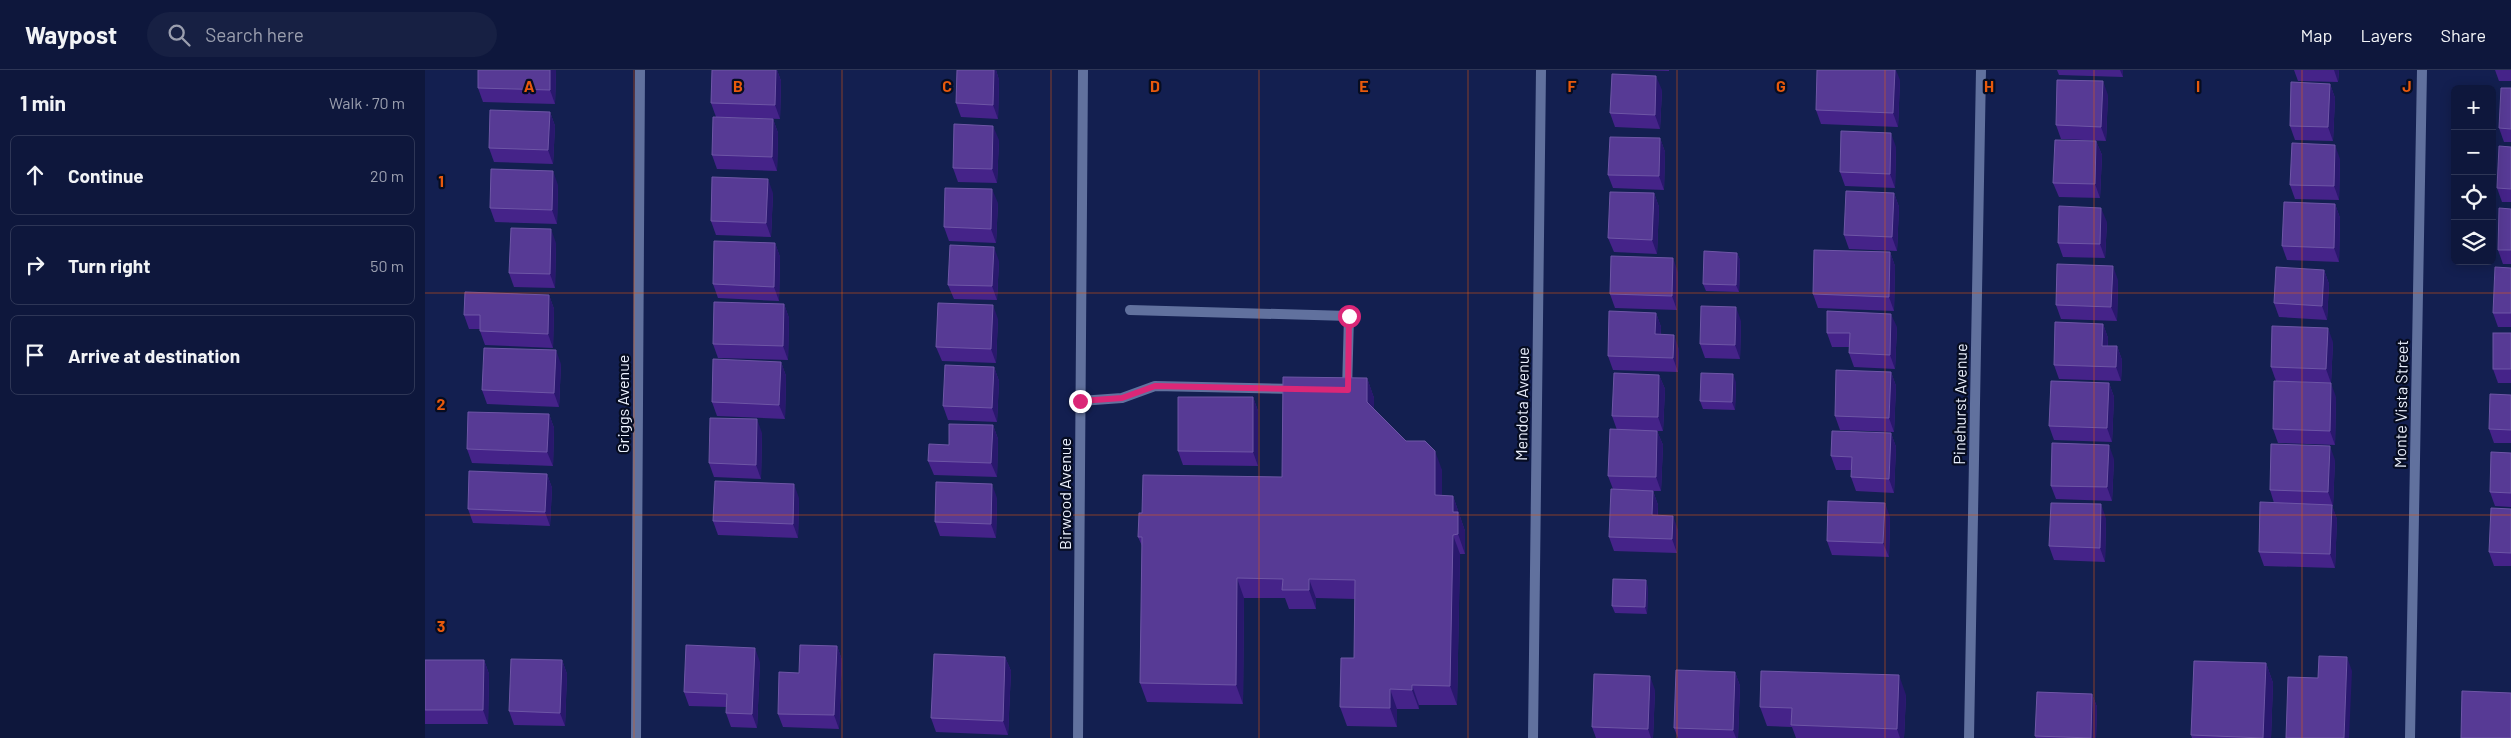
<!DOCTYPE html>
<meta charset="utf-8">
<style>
body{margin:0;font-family:Barlow,sans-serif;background:#172043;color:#f1f3f6}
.controls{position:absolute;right:15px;top:15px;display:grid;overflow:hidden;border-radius:8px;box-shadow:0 2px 12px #0003}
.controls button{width:45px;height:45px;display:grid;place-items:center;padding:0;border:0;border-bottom:1px solid #2e3656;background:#0e173c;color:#f1f3f6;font:25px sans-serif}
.stop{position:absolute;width:15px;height:15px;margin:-11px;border:4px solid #db2777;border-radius:50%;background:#fff}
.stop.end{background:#db2777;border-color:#fff;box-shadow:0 1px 5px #0008}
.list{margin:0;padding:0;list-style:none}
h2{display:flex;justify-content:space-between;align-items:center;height:65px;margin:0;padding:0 20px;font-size:21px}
h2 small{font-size:16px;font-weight:400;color:#9b9faf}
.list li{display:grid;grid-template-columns:32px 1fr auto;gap:15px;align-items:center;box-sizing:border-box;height:80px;margin:0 10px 10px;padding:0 10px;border:1px solid #2e3656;border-radius:8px}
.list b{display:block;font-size:19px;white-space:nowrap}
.list em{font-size:16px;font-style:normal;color:#9b9faf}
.icon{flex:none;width:28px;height:28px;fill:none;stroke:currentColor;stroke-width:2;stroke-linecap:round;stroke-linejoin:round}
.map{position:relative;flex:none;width:2086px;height:668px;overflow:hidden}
header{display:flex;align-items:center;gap:30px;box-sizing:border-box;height:70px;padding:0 25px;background:#0e173c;border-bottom:1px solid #2e3656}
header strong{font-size:24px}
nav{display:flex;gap:28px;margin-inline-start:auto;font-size:18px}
.search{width:350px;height:45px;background:#172043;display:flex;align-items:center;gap:12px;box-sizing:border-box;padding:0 18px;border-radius:28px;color:#9b9faf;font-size:19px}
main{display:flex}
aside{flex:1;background:#0e173c}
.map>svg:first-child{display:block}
</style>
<header>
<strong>Waypost</strong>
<div class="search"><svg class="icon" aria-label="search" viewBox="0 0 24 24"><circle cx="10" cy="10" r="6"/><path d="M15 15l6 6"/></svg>Search here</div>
<nav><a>Map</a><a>Layers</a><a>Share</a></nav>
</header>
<main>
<aside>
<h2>1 min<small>Walk · 70 m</small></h2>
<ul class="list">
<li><svg class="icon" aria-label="ahead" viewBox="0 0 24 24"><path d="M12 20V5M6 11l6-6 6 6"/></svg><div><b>Continue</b></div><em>20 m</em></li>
<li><svg class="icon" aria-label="right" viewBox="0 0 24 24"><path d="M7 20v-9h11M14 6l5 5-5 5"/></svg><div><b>Turn right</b></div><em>50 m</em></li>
<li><svg class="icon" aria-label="arrive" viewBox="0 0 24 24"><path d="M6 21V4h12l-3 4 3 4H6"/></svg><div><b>Arrive at destination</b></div></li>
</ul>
</aside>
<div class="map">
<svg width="2086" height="668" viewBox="0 0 2086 668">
<rect width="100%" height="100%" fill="#131f50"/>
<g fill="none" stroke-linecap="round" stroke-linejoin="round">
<g stroke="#61719e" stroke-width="10">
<path d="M705 240 924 246 922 320"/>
<path d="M655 331 697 328 730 316 872 319"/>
</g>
<g stroke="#61719e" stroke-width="10">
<path d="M211 668 215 0"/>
<path d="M653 668 658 0"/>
<path d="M1108 668 1116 0"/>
<path d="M1544 668 1556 0"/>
<path d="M1985 668 1997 0"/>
</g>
</g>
<g fill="#452389">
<path d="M131 0 130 34 58 32 53 18Z"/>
<path d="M287 0H352L356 11 355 49 291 47 286 33Z"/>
<path d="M532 0H571L574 10 573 49 536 47 531 33Z"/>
<path d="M1208 0H1244V1Z"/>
<path d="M1632 0H1698V7L1634 5Z"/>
<path d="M1869 0H1914L1913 12 1873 11Z"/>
<path d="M2070 0H2086V11H2074Z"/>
<path d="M1475 10 1473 57 1396 54 1391 40Z"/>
<path d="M1905 14 1910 28 1908 71 1870 70 1865 56Z"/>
<path d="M2086 18V72H2079L2074 58Z"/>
<path d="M1237 20 1235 59 1190 57 1185 43Z"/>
<path d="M1683 25 1681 71 1636 69 1631 55Z"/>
<path d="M125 42 130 56 128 94 69 92 64 78Z"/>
<path d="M348 49 353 63 352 101 292 99 287 85Z"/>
<path d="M1235 68 1240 82 1239 120 1188 118 1183 105Z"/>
<path d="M574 70 572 113 533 112 528 98Z"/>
<path d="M1671 71 1677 85 1675 128 1634 127 1628 113Z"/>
<path d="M1471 77 1470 118 1420 116 1415 102Z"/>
<path d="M2086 77V132H2077L2072 118Z"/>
<path d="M1915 89 1914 130 1870 129 1865 115Z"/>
<path d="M133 115 132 154 70 152 65 138Z"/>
<path d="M348 123 346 167 291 165 286 151Z"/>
<path d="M1229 123 1234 137 1232 184 1189 182 1183 168Z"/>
<path d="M1469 123 1474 137 1472 181 1424 179 1419 165Z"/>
<path d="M573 133 571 173 524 171 519 157Z"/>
<path d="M1910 134 1915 148 1914 192 1862 190 1857 176Z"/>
<path d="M2086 139V194H2078L2073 180Z"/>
<path d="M1682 152 1680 188 1638 187 1633 173Z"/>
<path d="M131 173 130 218 89 217 84 203Z"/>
<path d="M350 173 355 187 354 231 293 228 288 214Z"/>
<path d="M1465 182 1470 196 1469 241 1393 238 1388 224Z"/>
<path d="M1312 183 1315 190 1314 222 1281 221 1278 214Z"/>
<path d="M574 191 572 230 529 229 523 215Z"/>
<path d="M2086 198V257H2073L2068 243Z"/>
<path d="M1899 200 1904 214 1902 250 1854 247 1849 233Z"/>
<path d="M1253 202 1252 240 1190 238 1185 224Z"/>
<path d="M1693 210 1692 251 1636 249 1631 235Z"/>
<path d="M124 225 129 239 128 278 60 275 55 261V259H44L39 245Z"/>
<path d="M359 234 364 248 363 290 293 288 288 274Z"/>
<path d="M1231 243 1236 257V265L1254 279 1253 302 1188 300 1183 286Z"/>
<path d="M573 249 571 293 517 291 511 277Z"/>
<path d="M1316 251 1315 289 1280 288 1275 274Z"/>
<path d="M1678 254 1683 268V276H1692L1697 290 1696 311 1634 309 1629 295Z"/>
<path d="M1472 257 1470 299 1429 297 1424 283V277H1407L1402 263Z"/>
<path d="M2086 263V313H2073L2068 299Z"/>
<path d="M1908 272 1906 313 1851 311 1846 297Z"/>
<path d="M356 292 361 306 360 349 292 346 287 332Z"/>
<path d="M136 294 134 337 62 334 57 320Z"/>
<path d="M569 297 574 311 572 352 523 350 518 336Z"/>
<path d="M1466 302 1471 316 1469 362 1415 360 1410 346Z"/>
<path d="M1234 305 1240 319 1238 361H1232L1238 375 1236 421H1228L1233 435V445L1253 460 1252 483 1189 481 1184 467 1188 419 1183 406 1192 360 1187 346Z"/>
<path d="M942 308 949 328V340L981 371 1017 400V426H1028L1040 461V484H1035L1032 635H994V639H972V657L922 656 915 637 929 588 930 529 891 528V539H864L860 528H819L818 634 722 632 715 613 717 476 713 467 717 443 857 407Z"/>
<path d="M1311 312 1310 340 1278 339 1275 331Z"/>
<path d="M1684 313 1689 327 1687 372 1629 370 1624 356Z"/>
<path d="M2086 325V373H2069L2064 359Z"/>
<path d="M828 327 833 341V396L758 395 753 381Z"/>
<path d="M1911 327 1910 375 1853 373 1848 359Z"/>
<path d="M124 344 129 358 128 396 47 393 42 379Z"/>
<path d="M568 355 573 369 572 407 509 405 503 391 524 375Z"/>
<path d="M337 363 336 409 289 407 284 393Z"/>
<path d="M1466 363 1471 377 1469 423 1431 421 1426 407V400H1411L1406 386Z"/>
<path d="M2086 383V437L2070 436 2065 422Z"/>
<path d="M1689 389 1687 431 1631 429 1626 416Z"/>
<path d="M1910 390 1908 436H1907L1912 449 1910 498 1839 496 1834 482 1849 433 1845 420Z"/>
<path d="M122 404 127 418 125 456 48 453 43 439Z"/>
<path d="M374 428 373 468 293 465 288 451Z"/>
<path d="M572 428 571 468 515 466 510 452Z"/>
<path d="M2086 439V496H2069L2064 482Z"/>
<path d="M1465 447 1464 487 1407 485 1402 471Z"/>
<path d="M1681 448 1680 492 1629 490 1624 476Z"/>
<path d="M1223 517 1222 544 1190 543 1187 536Z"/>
<path d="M412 576 417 590 414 659 358 657 353 644Z"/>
<path d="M580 587 586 601 583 665 511 662 506 648Z"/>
<path d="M0 590H59L64 604 63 654H0Z"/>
<path d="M137 590 142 604 140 656 89 655 84 641Z"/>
<path d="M335 592 332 658 306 657 301 643 302 637 264 636 259 622Z"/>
<path d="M1841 593 1848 613 1846 668H1767L1766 665Z"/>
<path d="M1310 602 1315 616 1313 668H1253L1249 658Z"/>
<path d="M1230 620 1228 668H1171L1167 657Z"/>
<path d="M1667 624 1672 637 1671 668H1611L1610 666Z"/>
<path d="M1481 625 1479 668H1371L1367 657 1342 656 1335 637Z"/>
</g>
<g fill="#29186d">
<path d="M125 0H131L130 34 125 20Z"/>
<path d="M351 0H352L356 11 355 49 350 35Z"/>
<path d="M569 0H571L574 10 573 49 568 35Z"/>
<path d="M1470 0H1471L1475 10 1473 57 1468 43Z"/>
<path d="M1695 0H1698V7Z"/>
<path d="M1909 0H1914L1913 12Z"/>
<path d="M1231 6 1237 20 1235 59 1230 45Z"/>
<path d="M1678 11 1683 25 1681 71 1676 57Z"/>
<path d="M1905 14 1910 28 1908 71 1903 57Z"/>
<path d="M125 42 130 56 128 94 123 80Z"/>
<path d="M348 49 353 63 352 101 347 87Z"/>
<path d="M568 56 574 70 572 113 567 99Z"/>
<path d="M1466 63 1471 77 1470 118 1465 104Z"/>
<path d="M1235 68 1240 82 1239 120 1234 106Z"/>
<path d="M1671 71 1677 85 1675 128 1670 114Z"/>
<path d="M1910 75 1915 89 1914 130 1909 116Z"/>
<path d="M128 101 133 115 132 154 127 140Z"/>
<path d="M343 109 348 123 346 167 341 153Z"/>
<path d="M567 119 573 133 571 173 566 159Z"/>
<path d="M1229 123 1234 137 1232 184 1227 170Z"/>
<path d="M1469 123 1474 137 1472 181 1467 167Z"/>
<path d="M1910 134 1915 148 1914 192 1909 178Z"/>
<path d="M1676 138 1682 152 1680 188 1675 174Z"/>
<path d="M126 159 131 173 130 218 125 204Z"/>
<path d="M350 173 355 187 354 231 349 217Z"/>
<path d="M569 177 574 191 572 230 567 216Z"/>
<path d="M1465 182 1470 196 1469 241 1464 227Z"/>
<path d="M1312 183 1315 190 1314 222 1311 215Z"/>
<path d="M1248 188 1253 202 1252 240 1247 226Z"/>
<path d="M1688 196 1693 210 1692 251 1686 237Z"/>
<path d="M1899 200 1904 214 1902 250 1897 236Z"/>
<path d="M124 225 129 239 128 278 123 264Z"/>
<path d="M359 234 364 248 363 290 358 276Z"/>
<path d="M568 235 573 249 571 293 566 279Z"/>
<path d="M1311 237 1316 251 1315 289 1310 275Z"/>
<path d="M1231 243 1236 257 1235 278 1230 264Z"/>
<path d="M1466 244 1472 257 1470 299 1465 285Z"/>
<path d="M1678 254 1683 268 1682 290 1677 276Z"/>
<path d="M1903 258 1908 272 1906 313 1901 299Z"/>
<path d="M1249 265 1254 279 1253 302 1248 288Z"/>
<path d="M1692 276 1697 290 1696 311 1691 297Z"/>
<path d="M131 280 136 294 134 337 129 323Z"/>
<path d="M356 292 361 306 360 349 354 335Z"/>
<path d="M569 297 574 311 572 352 567 338Z"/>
<path d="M1466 302 1471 316 1469 362 1464 348Z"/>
<path d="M1308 304 1311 312 1310 340 1307 332Z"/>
<path d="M1234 305 1240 319 1238 361 1233 347Z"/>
<path d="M942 308 949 328V352L942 332Z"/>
<path d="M1684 313 1689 327 1687 372 1682 358Z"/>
<path d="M1906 313 1911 327 1910 375 1905 361Z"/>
<path d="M828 327 833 341V396L828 382Z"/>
<path d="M124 344 129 358 128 396 122 382Z"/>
<path d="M332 349 337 363 336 409 331 395Z"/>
<path d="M568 355 573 369 572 407 566 393Z"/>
<path d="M1232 361 1238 375 1236 421 1231 407Z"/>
<path d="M1466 363 1471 377 1469 423 1464 409Z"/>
<path d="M1684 375 1689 389 1687 431 1682 417Z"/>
<path d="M1905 376 1910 390 1908 436 1903 422Z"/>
<path d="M1010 381 1017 400V445L1010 425Z"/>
<path d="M122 404 127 418 125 456 120 442Z"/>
<path d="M369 414 374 428 373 468 368 454Z"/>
<path d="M567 414 572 428 571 468 566 454Z"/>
<path d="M1228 421 1233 435 1232 459 1227 445Z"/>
<path d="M1028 426 1040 461V484L1033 464 1028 442Z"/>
<path d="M1460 433 1465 447 1464 487 1458 473Z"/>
<path d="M1676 434 1681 448 1680 492 1675 478Z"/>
<path d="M1907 435 1912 449 1910 498 1905 484Z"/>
<path d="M1248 446 1253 460 1252 483 1247 469Z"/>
<path d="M1028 465 1035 484 1032 635 1025 616Z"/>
<path d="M812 508 819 528 818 634 811 615Z"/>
<path d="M884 509 891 528V539L884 520Z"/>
<path d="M1221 510 1223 517 1222 544 1220 537Z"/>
<path d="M412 576 417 590 414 659 409 645Z"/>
<path d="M330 578 335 592 332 658 327 644Z"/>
<path d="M580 587 586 601 583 665 578 651Z"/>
<path d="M1922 587 1927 601 1924 668H1919Z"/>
<path d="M59 590 64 604 63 654 58 640Z"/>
<path d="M137 590 142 604 140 656 135 643Z"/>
<path d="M1841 593 1848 613 1846 668H1838Z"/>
<path d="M1310 602 1315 616 1313 668H1311L1308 660Z"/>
<path d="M1474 605 1481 625 1479 668H1475L1472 659Z"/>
<path d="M1225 606 1230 620 1228 668H1226L1223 659Z"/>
<path d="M987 615 994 635V639L987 620Z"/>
<path d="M965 619 972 639V657L965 638Z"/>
<path d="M1667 624 1672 637 1671 668H1666Z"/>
</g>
<g fill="#573a95" stroke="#6e56a6">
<path d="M53 0H125V20L53 18Z"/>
<path d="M287 0H351L350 35 286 33Z"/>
<path d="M532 0H569L568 35 531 33Z"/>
<path d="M1392 0H1470L1468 43 1391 40Z"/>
<path d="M1187 4 1231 6 1230 45 1185 43Z"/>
<path d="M1632 10 1678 11 1676 57 1631 55Z"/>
<path d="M1866 12 1905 14 1903 57 1865 56Z"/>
<path d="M2076 18H2086V59L2074 58Z"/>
<path d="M65 40 125 42 123 80 64 78Z"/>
<path d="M288 47 348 49 347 87 287 85Z"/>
<path d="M529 54 568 56 567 99 528 98Z"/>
<path d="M1416 61 1466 63 1465 104 1415 102Z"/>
<path d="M1185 67 1235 68 1234 106 1183 105Z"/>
<path d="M1630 70 1671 71 1670 114 1628 113Z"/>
<path d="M1867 73 1910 75 1909 116 1865 115Z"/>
<path d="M2074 76 2086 77V119L2072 118Z"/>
<path d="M66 99 128 101 127 140 65 138Z"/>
<path d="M287 107 343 109 341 153 286 151Z"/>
<path d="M520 118 567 119 566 159 519 157Z"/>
<path d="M1421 121 1469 123 1467 167 1419 165Z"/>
<path d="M1185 122 1229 123 1227 170 1183 168Z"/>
<path d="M1859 132 1910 134 1909 178 1857 176Z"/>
<path d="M1634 136 1676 138 1675 174 1633 173Z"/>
<path d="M2074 138 2086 139V180H2073Z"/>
<path d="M86 158 126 159 125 204 84 203Z"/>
<path d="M289 171 350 173 349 217 288 214Z"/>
<path d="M525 175 569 177 567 216 523 215Z"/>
<path d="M1389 180 1465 182 1464 227 1388 224Z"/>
<path d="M1279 181 1312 183 1311 215 1278 214Z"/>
<path d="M1186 186 1248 188 1247 226 1185 224Z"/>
<path d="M1632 194 1688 196 1686 237 1631 235Z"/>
<path d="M1851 197 1899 200 1897 236 1849 233Z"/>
<path d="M2070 197 2086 198V243H2068Z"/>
<path d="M40 222 124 225 123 264 55 261V245H39Z"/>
<path d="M289 232 359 234 358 276 288 274Z"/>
<path d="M513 233 568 235 566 279 511 277Z"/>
<path d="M1276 236 1311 237 1310 275 1275 274Z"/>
<path d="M1184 241 1231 243 1230 264 1249 265 1248 288 1183 286Z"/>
<path d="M1402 241 1466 244 1465 285 1424 283 1425 263H1402Z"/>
<path d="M1630 252 1678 254 1677 276H1692L1691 297 1629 295Z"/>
<path d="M1847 256 1903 258 1901 299 1846 297Z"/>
<rect x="2068" y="263" width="18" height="36"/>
<path d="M59 278 131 280 129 323 57 320Z"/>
<path d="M288 289 356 292 354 335 287 332Z"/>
<path d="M520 295 569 297 567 338 518 336Z"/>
<path d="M1411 300 1466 302 1464 348 1410 346Z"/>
<path d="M1189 303 1234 305 1233 347 1187 346Z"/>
<path d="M1276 303 1308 304 1307 332 1275 331Z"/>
<path d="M858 307 942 308V332L981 371H1000L1010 381V425L1028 426V442H1033V464L1028 465 1025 616 987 615V620L965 619V638L915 637 916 588H929L930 510 884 509V520H857L858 509 812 508 811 615 715 613 717 467H713L714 443H717L718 405 857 407Z"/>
<path d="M1626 311 1684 313 1682 358 1624 356Z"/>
<path d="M1849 311 1906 313 1905 361 1848 359Z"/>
<path d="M2065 324 2086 325V360L2064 359Z"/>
<path d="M753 327H828V382L753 381Z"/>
<path d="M43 342 124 344 122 382 42 379Z"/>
<path d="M285 348 332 349 331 395 284 393Z"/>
<path d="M524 354 568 355 566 393 503 391 504 374 524 375Z"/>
<path d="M1185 359 1232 361 1231 407 1183 406Z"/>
<path d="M1407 361 1466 363 1464 409 1426 407 1427 387 1406 386Z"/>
<path d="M1627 373 1684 375 1682 417 1626 416Z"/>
<path d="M1846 374 1905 376 1903 422 1845 420Z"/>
<path d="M2066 382 2086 383V423L2065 422Z"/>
<path d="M44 401 122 404 120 442 43 439Z"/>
<path d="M290 411 369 414 368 454 288 451Z"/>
<path d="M511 412 567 414 566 454 510 452Z"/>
<path d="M1186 419 1228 421 1227 445 1248 446 1247 469 1184 467Z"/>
<path d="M1403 431 1460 433 1458 473 1402 471Z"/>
<path d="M1835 432 1907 435 1905 484 1834 482Z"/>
<path d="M1626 433 1676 434 1675 478 1624 476Z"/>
<path d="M2066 438 2086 439V483L2064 482Z"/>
<path d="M1188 509 1221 510 1220 537 1187 536Z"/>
<path d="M261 575 330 578 327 644 301 643 302 624 259 622Z"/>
<path d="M375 575 412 576 409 645 353 644 354 602 374 603Z"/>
<path d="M509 584 580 587 578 651 506 648Z"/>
<path d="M1894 586 1922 587 1919 668H1861L1863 607 1893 608Z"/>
<path d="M86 589 137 590 135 643 84 641Z"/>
<path d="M0 590H59L58 640H0Z"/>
<path d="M1769 591 1841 593 1838 668 1766 665Z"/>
<path d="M1251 600 1310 602 1308 660 1249 658Z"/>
<path d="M1336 601 1474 605 1472 659 1366 655 1367 638 1335 637Z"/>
<path d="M1169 604 1225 606 1223 659 1167 657Z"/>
<path d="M2037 621 2086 623V668H2036Z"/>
<path d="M1612 622 1667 624 1666 668 1610 666Z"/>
</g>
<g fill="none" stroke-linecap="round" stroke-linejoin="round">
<path stroke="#db2777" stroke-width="6" d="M655 331 697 328 730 316 923 320 924 246"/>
</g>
<path fill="none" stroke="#e8590c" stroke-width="1" stroke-opacity="0.55" d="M209 0V668M417 0V668M626 0V668M834 0V668M1043 0V668M1252 0V668M1460 0V668M1669 0V668M1877 0V668M0 223H2086M0 445H2086"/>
<g text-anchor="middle" stroke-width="4.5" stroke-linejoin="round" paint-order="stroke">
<g font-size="16" fill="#ecf1fe" stroke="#060c21">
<text transform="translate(198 334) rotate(-90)" y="6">Griggs Avenue</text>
<text transform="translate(1097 334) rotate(-89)" y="6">Mendota Avenue</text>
<text transform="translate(1535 334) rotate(-89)" y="6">Pinehurst Avenue</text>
<text transform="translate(1976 334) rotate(-89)" y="6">Monte Vista Street</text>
<text transform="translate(640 424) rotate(-90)" y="6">Birwood Avenue</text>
</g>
</g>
<g font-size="16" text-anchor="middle" font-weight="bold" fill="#e8590c" stroke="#060c21" stroke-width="4.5" stroke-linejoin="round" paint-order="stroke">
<text x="104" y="22">A</text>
<text x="313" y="22">B</text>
<text x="522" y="22">C</text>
<text x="730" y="22">D</text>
<text x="939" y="22">E</text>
<text x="1147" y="22">F</text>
<text x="1356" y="22">G</text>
<text x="1564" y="22">H</text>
<text x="1773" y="22">I</text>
<text x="1982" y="22">J</text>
<text x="16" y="117">1</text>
<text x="16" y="340">2</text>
<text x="16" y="562">3</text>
</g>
</svg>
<div class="controls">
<button>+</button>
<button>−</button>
<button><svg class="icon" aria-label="locate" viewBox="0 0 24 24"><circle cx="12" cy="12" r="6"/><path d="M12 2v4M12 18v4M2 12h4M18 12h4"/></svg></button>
<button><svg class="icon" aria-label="layers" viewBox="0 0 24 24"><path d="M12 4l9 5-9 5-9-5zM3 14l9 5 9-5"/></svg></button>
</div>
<div class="stop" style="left:924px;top:246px"></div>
<div class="stop end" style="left:655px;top:331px"></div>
</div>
</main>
